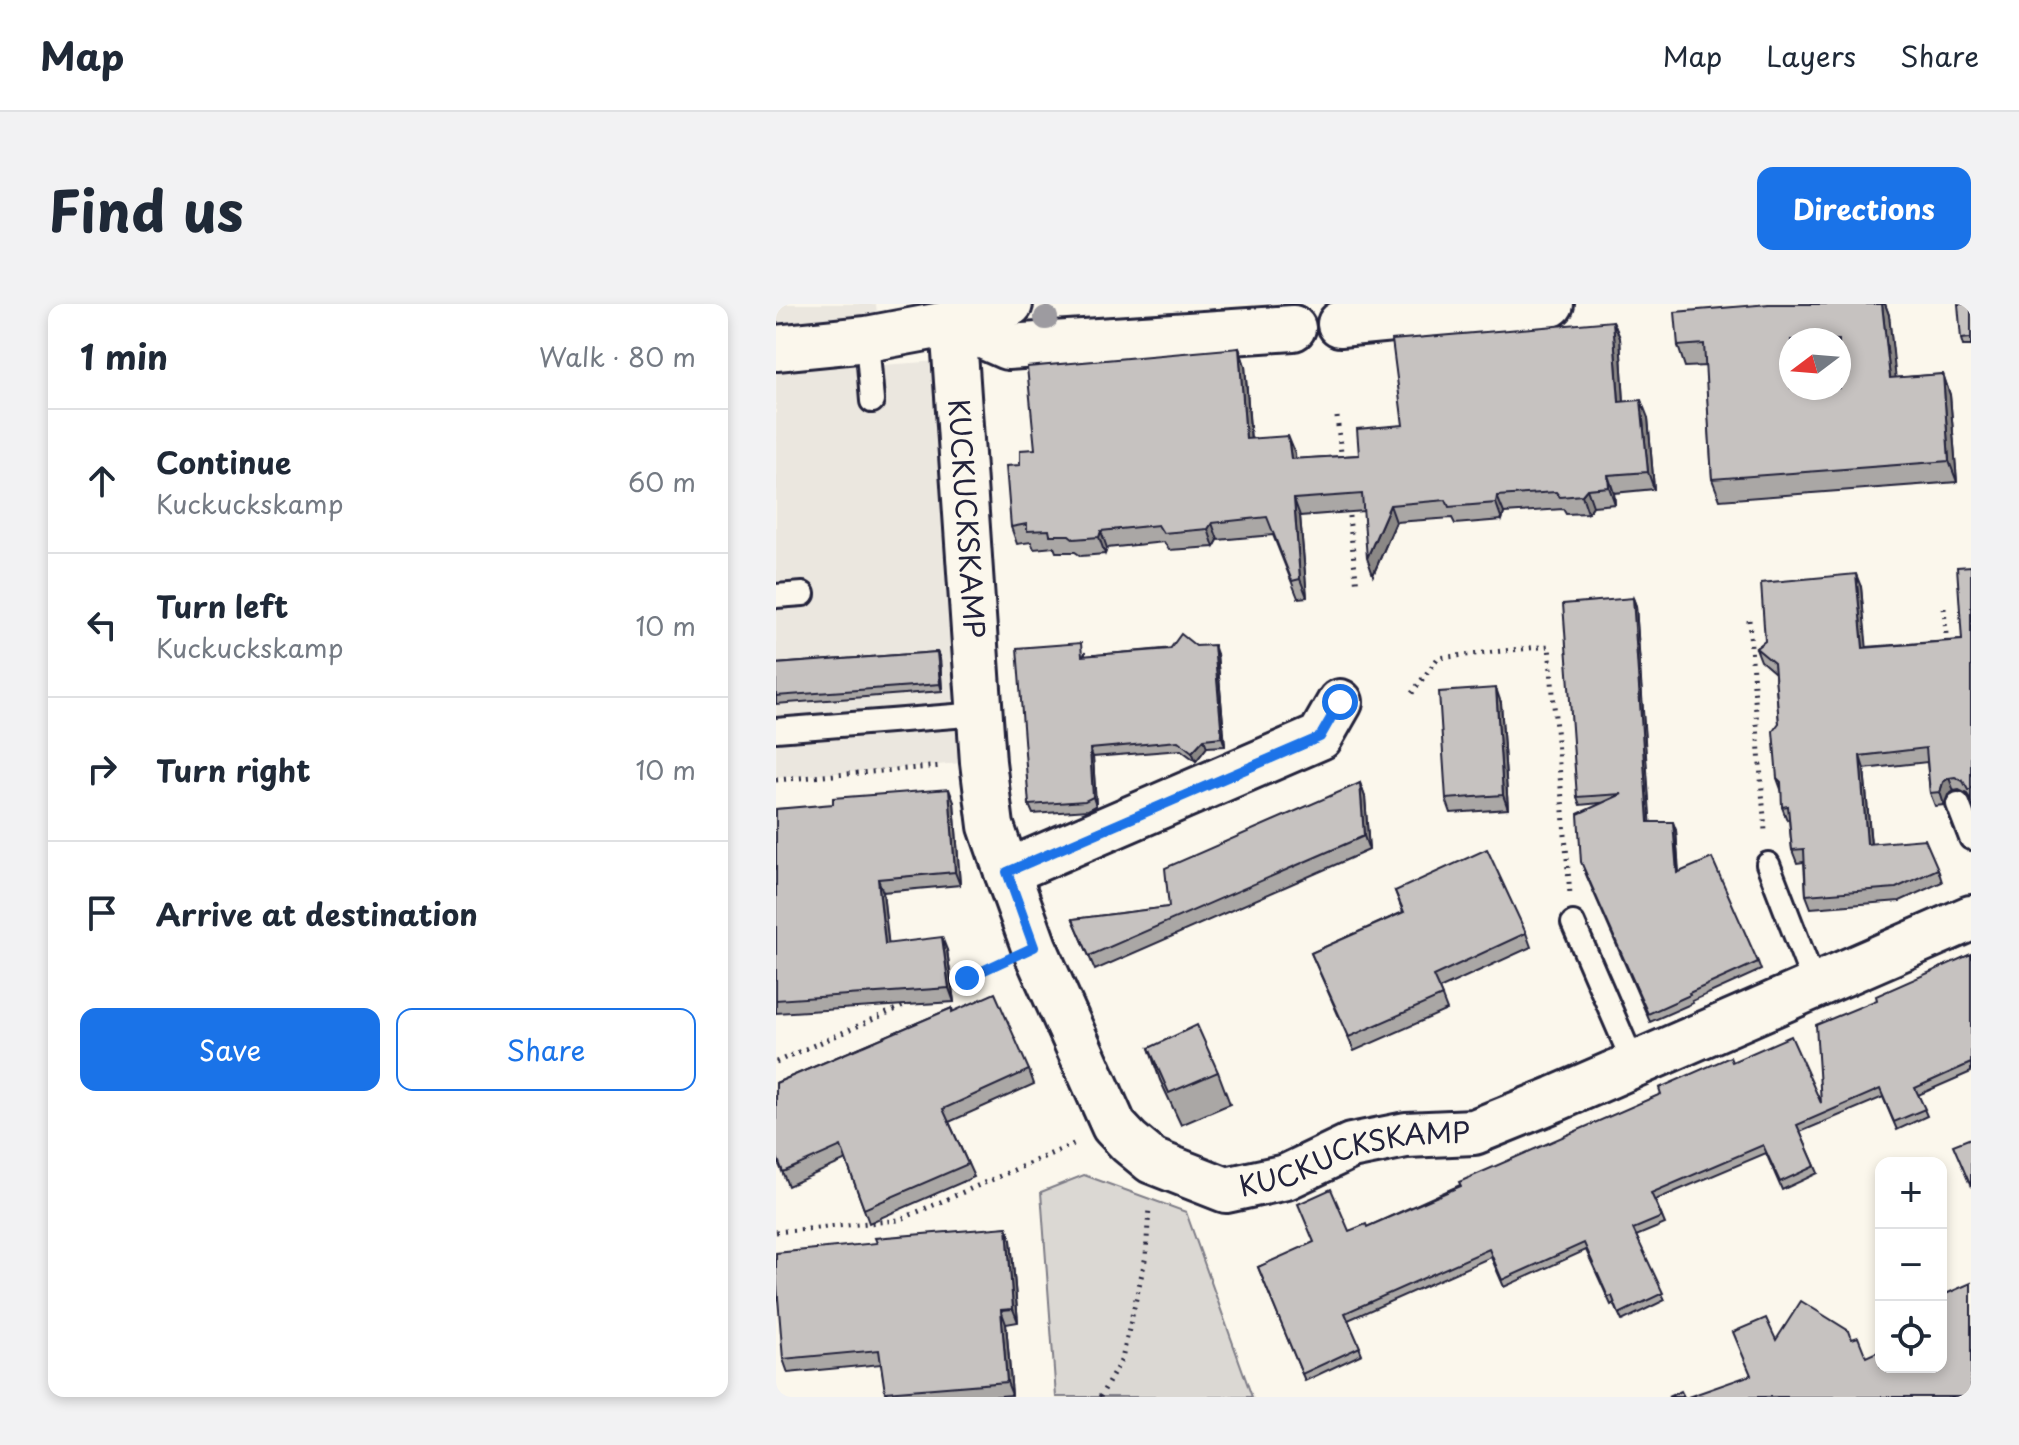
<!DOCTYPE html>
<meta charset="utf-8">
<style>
body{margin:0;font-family:"Playpen Sans",sans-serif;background:#f2f2f3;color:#1f2937}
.controls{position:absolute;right:24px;bottom:24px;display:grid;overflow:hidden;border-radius:16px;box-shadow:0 4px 12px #0003}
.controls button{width:72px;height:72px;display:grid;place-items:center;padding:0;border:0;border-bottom:2px solid #e0e1e3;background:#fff;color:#1f2937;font:40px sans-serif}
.compass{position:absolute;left:1003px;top:24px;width:72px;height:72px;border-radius:50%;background:#fff;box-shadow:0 4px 12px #0003;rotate:254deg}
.stop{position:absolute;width:24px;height:24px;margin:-18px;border:6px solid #1a73e8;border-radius:50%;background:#fff}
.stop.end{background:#1a73e8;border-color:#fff;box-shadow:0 2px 8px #0008}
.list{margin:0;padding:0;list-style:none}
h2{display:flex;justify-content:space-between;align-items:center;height:104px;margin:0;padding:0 32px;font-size:34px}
h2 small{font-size:26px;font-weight:400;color:#747a83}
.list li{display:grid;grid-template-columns:52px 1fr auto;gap:24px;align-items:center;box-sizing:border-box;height:144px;padding:0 32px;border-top:2px solid #e0e1e3}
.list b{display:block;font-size:30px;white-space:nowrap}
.list p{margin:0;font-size:26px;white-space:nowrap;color:#747a83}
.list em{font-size:26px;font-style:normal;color:#747a83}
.actions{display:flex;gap:16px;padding:24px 32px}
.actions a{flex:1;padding:18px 0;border:2px solid #1a73e8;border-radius:16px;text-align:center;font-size:28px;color:#1a73e8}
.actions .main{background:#1a73e8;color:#fff}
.icon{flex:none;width:44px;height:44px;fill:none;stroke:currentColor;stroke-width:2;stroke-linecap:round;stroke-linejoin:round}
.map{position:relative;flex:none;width:1195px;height:1093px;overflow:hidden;border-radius:16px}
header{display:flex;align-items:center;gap:48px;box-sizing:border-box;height:112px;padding:0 40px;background:#fff;border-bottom:2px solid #e0e1e3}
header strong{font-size:38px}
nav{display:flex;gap:44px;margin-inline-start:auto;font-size:28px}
.intro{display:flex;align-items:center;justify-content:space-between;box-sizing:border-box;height:192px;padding:0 48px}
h1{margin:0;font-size:56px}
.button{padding:20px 36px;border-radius:16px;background:#1a73e8;color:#fff;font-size:28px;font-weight:700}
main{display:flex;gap:48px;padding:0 48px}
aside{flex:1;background:#fff;border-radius:16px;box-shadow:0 4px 12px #0003}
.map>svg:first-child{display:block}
</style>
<header>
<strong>Map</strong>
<nav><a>Map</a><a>Layers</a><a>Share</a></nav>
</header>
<div class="intro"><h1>Find us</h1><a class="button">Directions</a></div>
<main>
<aside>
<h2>1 min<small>Walk · 80 m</small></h2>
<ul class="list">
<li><svg class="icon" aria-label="ahead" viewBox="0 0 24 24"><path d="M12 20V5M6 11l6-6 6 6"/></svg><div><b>Continue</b><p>Kuckuckskamp</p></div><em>60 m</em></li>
<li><svg class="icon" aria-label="left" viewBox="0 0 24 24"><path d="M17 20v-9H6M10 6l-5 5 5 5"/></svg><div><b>Turn left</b><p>Kuckuckskamp</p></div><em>10 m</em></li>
<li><svg class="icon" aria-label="right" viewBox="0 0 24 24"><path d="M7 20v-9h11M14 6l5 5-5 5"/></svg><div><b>Turn right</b></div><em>10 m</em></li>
<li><svg class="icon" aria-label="arrive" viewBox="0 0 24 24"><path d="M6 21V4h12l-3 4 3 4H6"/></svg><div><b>Arrive at destination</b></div></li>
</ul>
<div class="actions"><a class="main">Save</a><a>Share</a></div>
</aside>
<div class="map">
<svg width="1195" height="1093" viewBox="0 0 1195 1093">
<rect width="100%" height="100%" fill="#fbf7ec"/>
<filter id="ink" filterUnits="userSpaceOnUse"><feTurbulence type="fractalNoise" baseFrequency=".0125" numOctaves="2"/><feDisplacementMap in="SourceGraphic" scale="16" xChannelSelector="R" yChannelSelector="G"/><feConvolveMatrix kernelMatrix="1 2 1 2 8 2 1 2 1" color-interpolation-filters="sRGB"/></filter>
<g filter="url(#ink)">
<path fill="#ebe7df" d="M0 0H100L106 61 165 57 198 458 0 474Z"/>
<path fill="#dbd8d3" stroke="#7e7d87" stroke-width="2" d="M308 871 410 908 476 1093H280L265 888Z"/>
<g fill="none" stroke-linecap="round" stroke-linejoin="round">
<g stroke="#22223b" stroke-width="28">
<g id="lane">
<path d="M91 35 96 97"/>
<path d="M0 292 27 290"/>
<path d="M0 426 204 410"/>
<path d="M1182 500 1195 534"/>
<path d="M992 560 1039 682"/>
<path d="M797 619 858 760"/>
</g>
</g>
<g stroke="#22223b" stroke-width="50">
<g id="street">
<path id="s1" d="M177 19 207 458 215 522 231 568 258 643 338 822 353 838 376 857 450 886 510 873 575 842 630 831 698 828 779 795 1195 614"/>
<path d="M177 19 231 43 517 24"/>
<path d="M564 20 775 0"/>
<path d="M0 44 91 35 177 19 228 0H234"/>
<path d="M231 568 544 433 564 398"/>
</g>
</g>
<g stroke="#22223b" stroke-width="5" stroke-dasharray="2 6" stroke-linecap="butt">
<path d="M561 113 566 158"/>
<path d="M572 204 581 283"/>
<path d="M1168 304 1171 343"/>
<path d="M973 316 989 527"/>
<path d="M636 389 662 354 773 342 794 590"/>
<path d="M0 476 166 462"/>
<path d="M169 684 218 661"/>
<path d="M0 758 134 699"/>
<path d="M0 928 123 916 300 839"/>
<path d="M324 1093 346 1055 370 952 373 903"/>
</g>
<use href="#lane" stroke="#fbf7ec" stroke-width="22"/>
<use href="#street" stroke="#fbf7ec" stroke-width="44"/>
</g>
<circle fill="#9d9ba0" cx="270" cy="14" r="12"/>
<g fill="#aaa7a5" stroke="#22223b" stroke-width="2">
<path d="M993 0H1109L1113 11 1119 74 1167 70 1174 91 1181 178 944 196 936 175 930 62 909 63 902 42Z"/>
<path d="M1195 0V42H1187L1185 35Z"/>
<path d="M837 17 844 34 848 98 872 114 878 185 838 189 839 200 817 202 812 209 790 210 787 205 728 209 726 216 679 220 676 214 620 218 597 271 588 207 524 212 531 293 522 294 497 231 442 236 438 243 393 246 388 238 331 244 329 250 305 252 299 248H280L278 243 258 245 255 238 241 240 235 223 244 161 259 145 463 44 469 62 475 135 519 149V155L583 151 627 121Z"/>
<path d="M1195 262V496L1191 490 1183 486 1178 487 1172 491 1168 501 1159 502 1154 489 1151 458 1088 465 1095 540 1162 565 1166 578 1124 597 1035 604 1030 591 1028 558 1021 559 1016 546 1013 515 1011 516 1006 503V488L1001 474 1003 419 999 369 985 357 980 344 1085 283 1090 343 1186 336Z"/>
<path d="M857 294 860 302 874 518 900 526 903 568 982 658 985 666 916 697 917 699 874 718 808 566 825 499 804 501 801 493Z"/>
<path d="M420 342 441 350 449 442 431 443 420 457 405 446 317 453 320 502 312 506 257 510 253 501 309 348V352Z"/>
<path d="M161 348 164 355 166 387 0 400V360Z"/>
<path d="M725 399 732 505 675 509 670 495Z"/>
<path d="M584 479 589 493 593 546 319 666 297 615 393 603Z"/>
<path d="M178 498 184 581 107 588 112 640 171 646 178 698 0 709V505Z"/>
<path d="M619 587 750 629 755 643 663 685 671 706 578 747 535 649 627 608Z"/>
<path d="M1195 650V768L1142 791 1151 812 1121 826 1107 793 1024 828 1042 869 1006 886 990 849 879 896 889 920 860 932 889 996 846 1017 838 999 835 1001 810 946 728 983 715 953 572 1016 586 1050 529 1077 482 963 573 927 591 923 956 758 1045 799 1101 696Z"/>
<path d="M176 704 177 708 253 766 258 780 173 818 198 873 93 919 70 856 12 882 0 853V779Z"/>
<path d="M373 744 442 768 454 800 405 821 384 776Z"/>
<path d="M231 923 235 936 242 1018 230 1020 236 1091 212 1093H111L105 1060 12 1069 7 1055 101 939Z"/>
</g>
<g fill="#8b8886" stroke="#22223b" stroke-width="2">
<path d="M1106 0H1109L1113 11 1122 95 1114 74Z"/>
<path d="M837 17 844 34 849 115 843 98Z"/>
<path d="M463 44 469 62 476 152 470 135Z"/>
<path d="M1167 70 1174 91 1181 178 1173 157Z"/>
<path d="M865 96 872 114 878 185 872 168Z"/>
<path d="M512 132 519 149 521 172 515 155Z"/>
<path d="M832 171 838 189 839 200 833 183Z"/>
<path d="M811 185 817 202 812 209 806 191Z"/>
<path d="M721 192 728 209 726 216 720 199Z"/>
<path d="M518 195 524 212 531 293 524 275Z"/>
<path d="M614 201 620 218 597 271 591 254Z"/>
<path d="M436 219 442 236 438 243 432 225Z"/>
<path d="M325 227 331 244 329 250 323 233Z"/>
<path d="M1080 270 1085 283 1092 357 1087 344Z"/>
<path d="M857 294 860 302 875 526 872 518Z"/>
<path d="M438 341 441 350 449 442 446 433Z"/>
<path d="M161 348 164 355 166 387 164 380Z"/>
<path d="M720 384 725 399 732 505 727 491Z"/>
<path d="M428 435 431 443 420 457 416 448Z"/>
<path d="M314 445 317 453 320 502 317 493Z"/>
<path d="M1084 452 1088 465 1096 553 1091 540Z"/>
<path d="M1173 474 1178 487 1172 491 1168 501 1164 488 1167 478Z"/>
<path d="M584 479 589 493 593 546 588 532Z"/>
<path d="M173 485 178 498 184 581 179 568Z"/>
<path d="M897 518 900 526 903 577 901 569Z"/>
<path d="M102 575 107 588 114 653 109 640Z"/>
<path d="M166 633 171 646 178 698 173 684Z"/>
<path d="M231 923 235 936 242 1018 237 1005Z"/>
<path d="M225 1006 230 1020 236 1091 231 1078Z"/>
</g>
<g fill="#c6c2c0" stroke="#22223b" stroke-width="2" fill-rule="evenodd">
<path d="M993 0H1106L1114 74 1167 70 1173 157 936 175 928 40 902 42 899 8ZM1015 36H1063V84H1015Z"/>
<path d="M1182 0H1195V34L1185 35Z"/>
<path d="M837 17 843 98 865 96 872 168 832 171 833 183 811 185 806 191 784 193 780 188 721 192 720 199 673 203 670 196 614 201 591 254 586 190 518 195 524 275 516 277 491 213 436 219 432 225 387 229 382 221 325 227 323 233 298 235 293 231H274L273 226 251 227V220L235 223 230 162 244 161V146L259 145 251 63 463 44 470 135 512 132 515 155 583 151 581 125 627 121 616 36Z"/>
<path d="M1195 262V486H1192L1187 477 1179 473 1173 474 1167 478 1164 488 1154 489 1150 444 1084 452 1091 540 1149 535 1162 565 1120 584 1030 591 1028 545 1016 546 1012 502 1006 503 1005 478 1001 474 997 427 1003 419 998 359 980 344 989 337 985 279 1080 270 1087 344 1186 336 1181 263Z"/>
<path d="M857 294 872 518H897L901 569 936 554 982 658 913 689 914 691 872 710 805 558 802 510 846 490 801 493 787 300Z"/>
<path d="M405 330 420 342 438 341 446 433 428 435 416 448 402 437 314 445 317 493 309 497 253 501 241 344 305 339 306 352 394 345Z"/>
<path d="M161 348 164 380 0 392V360Z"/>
<path d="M720 384 727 491 670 495 663 388Z"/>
<path d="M584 479 588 532 313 652 297 615 393 603 389 564Z"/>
<path d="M173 485 179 568 102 575 109 640 166 633 173 684 0 696V505L57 500V494Z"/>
<path d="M711 545 750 629 657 672 666 692 573 733 535 649 628 608 619 587Z"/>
<path d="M1195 650V759L1139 784 1149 805 1118 818 1104 785 1021 821 1039 862 1004 878 987 841 875 889 886 913 857 925 887 989 843 1010 836 992 832 993 808 939 726 976 713 945 569 1009 584 1043 526 1070 482 963 538 938 522 900 555 885 573 927 590 920 591 923 685 882 683 878 885 790 883 784 954 753 956 758 1015 732 1045 799 1040 721 1101 696 1100 692Z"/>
<path d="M219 689 253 766 167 805 192 860 88 905 65 842 7 868 0 851V779L176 704V708Z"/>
<path d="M421 721 442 768 393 789 373 744Z"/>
<path d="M1195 834V883L1177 841Z"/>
<path d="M231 923 237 1005 225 1006 231 1078 109 1088 103 1046 7 1055 0 969V949L101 939 99 934Z"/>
<path d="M1195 979V1093H912L975 1071 957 1028 990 1014 1000 1036 1025 997 1073 1027 1076 1035 1082 1033 1090 1053 1105 1046V1063H1165V992Z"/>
<path d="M905 1087 908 1093H892Z"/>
</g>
</g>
<g fill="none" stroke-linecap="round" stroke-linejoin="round" filter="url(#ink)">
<path stroke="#1a73e8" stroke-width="10" d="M191 674 258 643 231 568 544 433 564 398"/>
</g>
<g text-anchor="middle" stroke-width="8" stroke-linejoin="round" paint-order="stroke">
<g font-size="28" fill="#22223b" stroke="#fbf7ec">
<text dy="10" stroke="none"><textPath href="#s1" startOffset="196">KUCKUCKSKAMP</textPath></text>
<text dy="10" stroke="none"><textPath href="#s1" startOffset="1094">KUCKUCKSKAMP</textPath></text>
</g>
</g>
</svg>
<div class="controls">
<button>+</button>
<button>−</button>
<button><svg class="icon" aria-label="locate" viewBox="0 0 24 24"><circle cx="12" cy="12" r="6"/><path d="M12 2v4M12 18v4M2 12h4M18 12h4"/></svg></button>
</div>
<svg class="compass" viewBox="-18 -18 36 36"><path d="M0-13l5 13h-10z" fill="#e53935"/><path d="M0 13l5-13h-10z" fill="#747a83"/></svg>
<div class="stop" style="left:564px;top:398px"></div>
<div class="stop end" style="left:191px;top:674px"></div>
</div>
</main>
